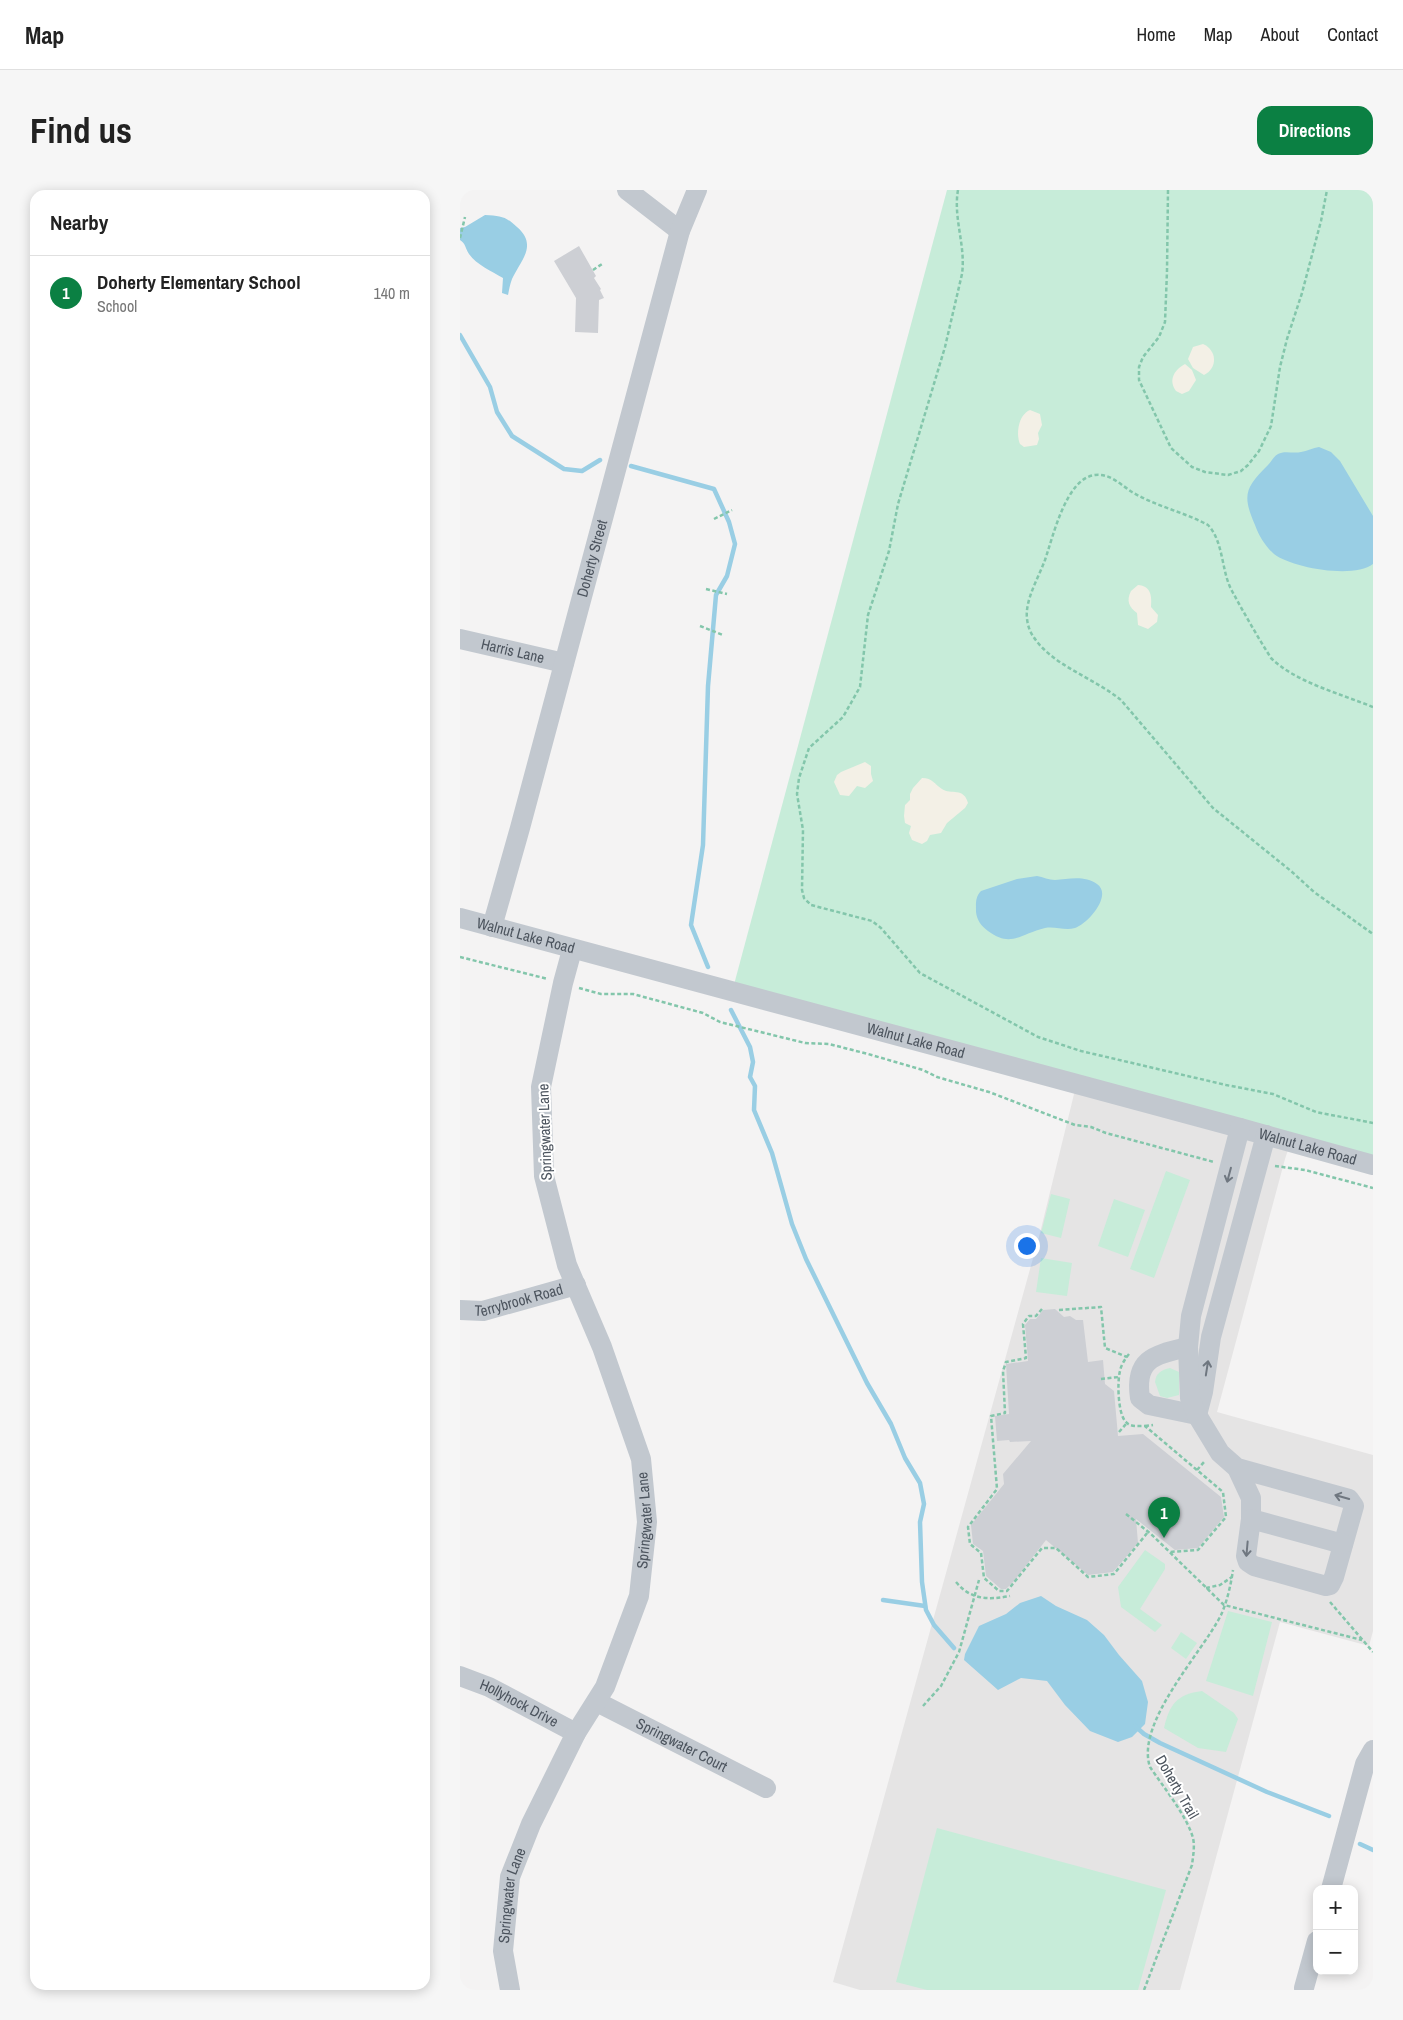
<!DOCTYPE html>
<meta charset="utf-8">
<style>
body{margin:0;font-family:"Archivo Narrow",sans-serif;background:#f6f6f6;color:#222}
.controls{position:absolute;right:15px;bottom:15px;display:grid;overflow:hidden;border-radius:10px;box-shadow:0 2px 12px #0003}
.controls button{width:45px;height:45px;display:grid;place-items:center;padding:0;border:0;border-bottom:1px solid #e0e0e0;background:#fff;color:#222;font:25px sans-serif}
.you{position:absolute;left:566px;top:1055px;width:18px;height:18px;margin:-12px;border:4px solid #fff;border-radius:50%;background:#1a73e8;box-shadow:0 0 0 8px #1a73e833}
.badge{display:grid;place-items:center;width:32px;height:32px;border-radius:50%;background:#0b8043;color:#fff;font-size:16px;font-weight:700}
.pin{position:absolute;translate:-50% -41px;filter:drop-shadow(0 1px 2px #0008)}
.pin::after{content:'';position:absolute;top:26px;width:18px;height:15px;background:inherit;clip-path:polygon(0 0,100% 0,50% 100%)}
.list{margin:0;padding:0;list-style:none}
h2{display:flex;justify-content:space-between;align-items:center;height:65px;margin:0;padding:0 20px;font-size:21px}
h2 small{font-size:16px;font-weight:400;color:#767676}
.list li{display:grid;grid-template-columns:32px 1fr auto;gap:15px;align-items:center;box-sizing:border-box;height:75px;padding:0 20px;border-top:1px solid #e0e0e0}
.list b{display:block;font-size:19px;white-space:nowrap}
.list p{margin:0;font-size:16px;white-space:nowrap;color:#767676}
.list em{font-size:16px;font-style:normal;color:#767676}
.map{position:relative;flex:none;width:913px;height:1800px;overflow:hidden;border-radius:15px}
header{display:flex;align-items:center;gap:30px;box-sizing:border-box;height:70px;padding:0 25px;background:#fff;border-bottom:1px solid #e0e0e0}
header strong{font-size:24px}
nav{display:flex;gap:28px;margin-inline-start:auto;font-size:18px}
.intro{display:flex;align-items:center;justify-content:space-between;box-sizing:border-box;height:120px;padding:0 30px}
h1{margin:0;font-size:35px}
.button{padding:12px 22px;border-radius:15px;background:#0b8043;color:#fff;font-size:18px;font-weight:700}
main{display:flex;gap:30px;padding:0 30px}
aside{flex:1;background:#fff;border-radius:15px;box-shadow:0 2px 12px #0003}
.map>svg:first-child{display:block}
</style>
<header>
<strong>Map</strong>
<nav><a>Home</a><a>Map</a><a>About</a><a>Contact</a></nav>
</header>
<div class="intro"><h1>Find us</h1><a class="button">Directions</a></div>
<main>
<aside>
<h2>Nearby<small></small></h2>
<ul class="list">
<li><span class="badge">1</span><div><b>Doherty Elementary School</b><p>School</p></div><em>140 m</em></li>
</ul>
</aside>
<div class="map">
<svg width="913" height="1800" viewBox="0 0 913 1800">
<rect width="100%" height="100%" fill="#f4f3f3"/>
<path fill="#e5e4e4" d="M616 896 830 954 825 969 757 1222 913 1265V1441L909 1456 820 1432 720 1800H400L373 1792 580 1043Z"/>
<g fill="#c7ecd9">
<path d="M487 0H913V974L272 802Z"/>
<path d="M706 981 730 990 694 1088 670 1079Z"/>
<path d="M591 1004 610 1009 601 1048 581 1043Z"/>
<path d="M654 1009 685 1020 668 1067 638 1056Z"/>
<path d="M581 1068 612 1073 607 1106 576 1102Z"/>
<path d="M710 1178 719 1182V1205L707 1208 700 1206 695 1192C696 1183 701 1180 710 1178Z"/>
<path d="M685 1360 705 1374V1379L680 1419 702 1435 695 1442 661 1417 658 1397Z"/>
<path d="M768 1421 812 1432 793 1506 746 1491Z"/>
<path d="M721 1442 737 1453 726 1469 711 1458Z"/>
<path d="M742 1501 774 1523 778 1529 766 1562 738 1558 704 1538C709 1515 717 1504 742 1501Z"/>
<path d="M477 1638 706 1700 678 1800H467L436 1792Z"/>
</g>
<g fill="#f3f0e6">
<path d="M743 154C757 160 758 178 744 185L733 178 728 169 733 157Z"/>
<path d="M725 174 732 180 736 190 729 201 722 204 716 201C708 190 714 180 725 174Z"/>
<path d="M570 220 580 224 582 235 578 243 579 249 577 255 564 257 560 254C556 244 558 225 570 220Z"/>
<path d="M678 395C691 396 692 406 691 417L698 425 697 432 688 439 678 435 677 423C669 417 666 411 671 401Z"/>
<path d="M405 572 411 576V584L413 591 405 598 397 596 389 606 380 605 374 592 377 585 381 582Z"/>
<path d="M462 588C473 588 474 594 482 599 491 605 504 597 508 613L505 618 487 633 481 643 470 645 467 651 462 654 452 650 449 643 451 636 445 633 444 626 445 615 450 610V604L453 598Z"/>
</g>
<g fill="#99cee4">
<path d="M25 25C41 26 45 26 57 37 78 55 61 70 52 89 50 94 49 100 48 105L42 103 43 88C31 81 17 75 9 64 5 58 6 54 0 50V38L5 37Z"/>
<path d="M859 257 871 262 880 271 913 326V374C894 389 832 378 814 364 805 356 799 346 795 335 782 305 785 298 808 275 811 272 814 266 818 264 825 260 833 264 841 262 847 261 853 258 859 257Z"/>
<path d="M577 686C583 687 589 690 595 690 608 689 625 685 637 694 653 705 628 734 615 738 605 741 595 736 585 738 560 744 551 758 528 741 521 736 517 730 516 722 516 714 515 707 521 701L557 689Z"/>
<path d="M581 1406 596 1416 627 1430 644 1445 659 1465 682 1491 688 1512 685 1534 672 1547 658 1552 630 1541 605 1515 587 1491 561 1488 538 1500 504 1470 505 1464 519 1436 546 1424 560 1413Z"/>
</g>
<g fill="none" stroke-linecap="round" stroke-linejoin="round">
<g stroke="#99cee4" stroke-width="4.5">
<path d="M0 145 30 197 37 222 52 246 104 279 122 281 140 270"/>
<path d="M171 276 254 299 269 332 275 354 267 386 256 405 248 496 243 655 231 735 248 777"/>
<path d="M271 820 290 857 293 872 290 887 295 896 294 920 312 963 332 1034 346 1069 407 1193 431 1234 445 1268 460 1293 464 1314 460 1332 462 1392 466 1420 474 1435 494 1458"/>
<path d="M423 1410 465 1416"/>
<path d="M675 1536 684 1544 700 1553 807 1602 869 1626"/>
<path d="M900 1654 913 1660"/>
</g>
</g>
<g fill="#cdcfd4">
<path d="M119 56 136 86 134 88 141 99 140 100 144 108 139 110 138 143 115 142 116 108 94 71Z"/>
<path d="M595 1119 604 1127 610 1126 616 1130H623L628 1172 643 1170 645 1194 654 1201 658 1246 683 1244 761 1307 764 1327 738 1358 715 1360 676 1329 678 1353 653 1382 628 1385 586 1350 554 1391 546 1399H541L526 1386 523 1361 513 1354 511 1335 544 1294 543 1284 571 1251 550 1252 549 1250 537 1251 535 1226 549 1224 546 1174 568 1171 565 1135 570 1129H576L583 1120Z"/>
</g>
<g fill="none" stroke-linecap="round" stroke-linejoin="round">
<g stroke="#83c6ab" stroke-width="2.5" stroke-dasharray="4 2.5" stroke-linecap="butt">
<path d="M498 0C493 28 506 56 502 84L485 157 438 314 429 361 408 425 400 497 383 527 349 558 339 588 337 604 343 640 342 700 344 708 351 715 412 731 421 738 460 783 578 847 621 861 766 895 813 904 856 922 913 933"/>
<path d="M708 0 707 81 705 132 699 147 683 167 679 177V190L711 258 732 277 745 282 768 285 781 281 788 275 799 261 811 236 820 177 827 149 842 103 861 31 867 0"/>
<path d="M0 48 5 27"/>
<path d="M133 80 142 74"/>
<path d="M254 329 272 320"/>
<path d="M246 399 267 404"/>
<path d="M240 436 263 445"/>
<path d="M913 517C881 504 835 492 811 468 797 446 784 423 772 401 761 381 764 352 748 335 724 322 695 316 672 302 660 294 649 283 635 285 606 288 593 347 585 370 579 386 569 403 567 420 566 428 568 439 573 446 591 475 634 488 661 510L753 618 831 681 854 702 913 744"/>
<path d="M0 767 88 789"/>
<path d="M119 798 141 804H173L243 823 260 832 345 853 369 854 408 864 463 880 477 887 529 902 615 935 631 937 646 943 754 972"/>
<path d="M815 976 845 980 913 998"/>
<path d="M582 1119 576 1126H569L563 1134 566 1168 546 1172 543 1181 545 1223 531 1226 537 1299 508 1337 510 1354 521 1363 524 1388 539 1401H547L582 1358H596L628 1387 654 1384 688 1342"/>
<path d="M599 1120 641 1117 645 1158 667 1167"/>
<path d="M669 1164C665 1169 661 1175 660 1181 657 1192 658 1225 666 1232 670 1237 678 1236 685 1236L763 1302 766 1327 738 1360 709 1362"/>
<path d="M641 1189 659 1187"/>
<path d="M685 1236 693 1235"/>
<path d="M659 1242 666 1234"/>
<path d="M737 1280 744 1272"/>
<path d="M666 1324 691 1344 764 1415 902 1450"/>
<path d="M496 1392C511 1410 528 1410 550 1406"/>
<path d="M746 1398 760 1395 772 1387"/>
<path d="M870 1412 913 1462"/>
<path d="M463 1516 481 1496 499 1462 519 1390"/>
<path d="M684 1800 732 1675C733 1666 735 1657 733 1648 727 1626 702 1595 690 1577 675 1533 742 1463 761 1425 767 1412 771 1394 773 1380"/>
</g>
<g stroke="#c2c8cf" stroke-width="20">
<path d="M167 0 220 41"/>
<path id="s1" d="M0 449 104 473"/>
<path id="s2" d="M0 728 780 938 913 975"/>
<path id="s3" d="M32 737 60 638 220 41 237 0"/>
<path id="s4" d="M0 1120 23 1121 116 1095"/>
<path d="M728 1157C695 1165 674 1168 680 1208L689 1215 737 1225"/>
<path d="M737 1225 743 1202 751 1147 806 945"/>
<path d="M777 1278 889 1309 894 1316 874 1387 870 1395 866 1396 794 1376 788 1372 786 1366 791 1329V1308L777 1278 760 1263 737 1225 730 1208 728 1157 731 1126 780 938"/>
<path d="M791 1329 883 1354"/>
<path id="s5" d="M0 1486 29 1497 116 1543"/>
<path id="s6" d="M137 1512 306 1598"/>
<path d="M871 1699 905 1574 913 1560"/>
<path d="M844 1798 857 1751"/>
<path id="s7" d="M50 1800 43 1761 50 1687 71 1634 116 1543 145 1497 179 1406 187 1332 181 1269 142 1157 107 1075 84 986 81 897 103 793 112 760"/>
</g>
</g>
<defs><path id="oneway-shaft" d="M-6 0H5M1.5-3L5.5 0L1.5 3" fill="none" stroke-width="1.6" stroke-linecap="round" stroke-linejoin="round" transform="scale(1.25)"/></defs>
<g stroke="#6f7780">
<use href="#oneway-shaft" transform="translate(769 985) rotate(105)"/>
<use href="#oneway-shaft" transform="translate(747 1178) rotate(-81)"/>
<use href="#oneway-shaft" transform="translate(882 1307) rotate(-164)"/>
<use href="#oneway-shaft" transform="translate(787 1359) rotate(95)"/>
</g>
<g text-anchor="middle" stroke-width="4" stroke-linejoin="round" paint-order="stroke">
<g font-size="15" fill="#4c545e" stroke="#fff">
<text dy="5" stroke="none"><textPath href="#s3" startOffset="382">Doherty Street</textPath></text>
<text dy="5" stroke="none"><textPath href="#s1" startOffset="54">Harris Lane</textPath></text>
<text dy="5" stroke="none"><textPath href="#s2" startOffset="68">Walnut Lake Road</textPath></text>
<text dy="5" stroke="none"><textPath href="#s2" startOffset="472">Walnut Lake Road</textPath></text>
<text transform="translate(85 942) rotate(-92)" y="5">Springwater Lane</text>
<text dy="5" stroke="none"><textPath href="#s2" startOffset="878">Walnut Lake Road</textPath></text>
<text dy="5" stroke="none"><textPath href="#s4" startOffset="60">Terrybrook Road</textPath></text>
<text dy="5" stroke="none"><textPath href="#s7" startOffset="500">Springwater Lane</textPath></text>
<text dy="5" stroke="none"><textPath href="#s5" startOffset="65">Hollyhock Drive</textPath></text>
<text dy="5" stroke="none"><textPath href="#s6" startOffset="95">Springwater Court</textPath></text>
<text transform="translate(717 1597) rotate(60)" y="5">Doherty Trail</text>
<text dy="5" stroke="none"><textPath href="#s7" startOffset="96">Springwater Lane</textPath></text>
</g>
</g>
</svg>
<div class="controls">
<button>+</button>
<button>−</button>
</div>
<div class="you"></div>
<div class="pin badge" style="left:704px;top:1348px">1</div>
</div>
</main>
